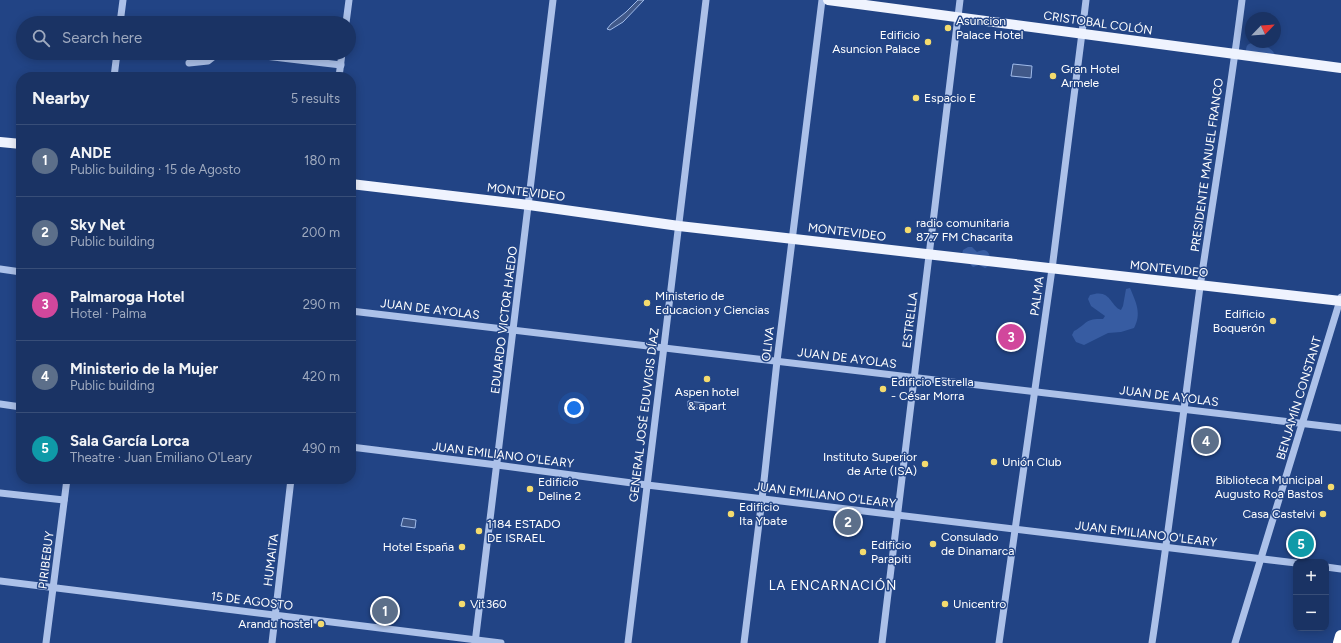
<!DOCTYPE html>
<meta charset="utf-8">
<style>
body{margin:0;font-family:Figtree,sans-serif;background:#233b6a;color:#f1f3f6}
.controls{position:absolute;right:12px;bottom:12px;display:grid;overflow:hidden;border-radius:8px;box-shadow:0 2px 10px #0003}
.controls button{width:36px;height:36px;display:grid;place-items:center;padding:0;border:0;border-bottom:1px solid #384e78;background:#1a3364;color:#f1f3f6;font:20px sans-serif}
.compass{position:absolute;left:1245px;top:12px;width:36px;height:36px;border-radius:50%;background:#1a3364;box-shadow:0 2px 10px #0003;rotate:65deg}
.you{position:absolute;left:574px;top:408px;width:14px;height:14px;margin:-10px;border:3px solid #fff;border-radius:50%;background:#1a73e8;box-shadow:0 0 0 6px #1a73e833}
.badge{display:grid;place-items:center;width:26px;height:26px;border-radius:50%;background:#8c9099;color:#fff;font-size:13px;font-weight:700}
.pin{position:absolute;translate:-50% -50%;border:2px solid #fff;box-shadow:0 1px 4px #0006}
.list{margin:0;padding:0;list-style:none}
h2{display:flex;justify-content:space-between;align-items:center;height:52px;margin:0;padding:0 16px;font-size:17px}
h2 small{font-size:13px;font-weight:400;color:#9faabf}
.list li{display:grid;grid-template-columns:26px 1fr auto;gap:12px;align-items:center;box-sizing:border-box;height:72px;padding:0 16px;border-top:1px solid #384e78}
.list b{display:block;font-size:15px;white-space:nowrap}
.list p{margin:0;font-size:13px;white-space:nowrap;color:#9faabf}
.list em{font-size:13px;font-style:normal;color:#9faabf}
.icon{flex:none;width:22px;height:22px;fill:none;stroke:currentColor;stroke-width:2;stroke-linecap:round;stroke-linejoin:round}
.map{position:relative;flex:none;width:1341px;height:643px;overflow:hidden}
.search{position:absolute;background:#1a3364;box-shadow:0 2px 10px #0003;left:16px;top:16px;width:340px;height:44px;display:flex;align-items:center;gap:10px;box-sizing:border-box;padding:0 14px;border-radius:22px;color:#9faabf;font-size:15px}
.panel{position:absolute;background:#1a3364;box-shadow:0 2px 10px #0003;left:16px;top:72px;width:340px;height:412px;border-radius:16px}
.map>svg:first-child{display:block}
</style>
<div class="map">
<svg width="1341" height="643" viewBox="0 0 1341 643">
<rect width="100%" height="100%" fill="#224485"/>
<g fill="#375ca2">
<path d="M1252 43C1260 43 1272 47 1275 55L1246 52C1246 46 1247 44 1252 43Z"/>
<path d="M968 247H972L977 252C979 251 982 250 984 250 991 251 991 262 989 266L985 268 979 265 973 267 971 265 962 254 963 250Z"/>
<path d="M1130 288C1136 302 1142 314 1134 328L1121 332 1108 333 1084 345 1076 342 1072 335 1074 331C1087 324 1085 318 1103 319L1105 316 1091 306 1088 299 1090 295C1111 288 1110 306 1121 310L1123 306 1126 289Z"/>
</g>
<g fill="#415989" stroke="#a0bbea">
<path d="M638 0H644L623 22 610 30 607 29 611 24 626 12Z"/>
<path d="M1013 64 1032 66 1031 78 1011 76Z"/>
<path d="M688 401 705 403 704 409 688 407Z"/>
<path d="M403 518 416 520 415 528 401 526Z"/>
</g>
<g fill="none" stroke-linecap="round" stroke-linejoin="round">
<g stroke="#acc1e9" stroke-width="7">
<path d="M120 23 123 0"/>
<path d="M346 23 349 0"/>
<path d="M240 53 341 65"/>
<path d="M189 63 208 61 218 53"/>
<path d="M114 77 117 53"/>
<path d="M339 77 342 53"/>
<path d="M0 269 21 272"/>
<path d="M351 311 1341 428"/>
<path d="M0 404 21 407"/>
<path d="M351 447 497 465 647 485 1296 563"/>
<path d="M0 493 64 500"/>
<path d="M1326 567 1341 569"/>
<path d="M0 581 501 643"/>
<path d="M46 643 67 479"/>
<path d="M272 643 291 479"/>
<path d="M475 643 553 0"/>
<path d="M628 643 706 0"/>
<path d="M744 643 762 499 777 361 822 0"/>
<path d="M882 643 960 0"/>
<path d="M999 643 1052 269 1082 33 1086 0"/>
<path d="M1152 643C1170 525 1184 406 1200 287 1214 192 1230 96 1242 0"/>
<path d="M1235 643 1341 297"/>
</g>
<g stroke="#eff3fe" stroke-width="10">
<path d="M828 0 1341 68"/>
<path d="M0 142 21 144"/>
<path d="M351 184 529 205 679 226 1341 301"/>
</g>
<path stroke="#fff" stroke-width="12" d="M1339 643 1341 636"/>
</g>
<g fill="#f4db6e" stroke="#224485" stroke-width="1.5">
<circle cx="948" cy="28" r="4"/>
<circle cx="928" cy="42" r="4"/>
<circle cx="1053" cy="76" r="4"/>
<circle cx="916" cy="98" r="4"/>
<circle cx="908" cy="230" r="4"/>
<circle cx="647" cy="303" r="4"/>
<circle cx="1273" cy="321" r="4"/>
<circle cx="707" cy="379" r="4"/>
<circle cx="883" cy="389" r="4"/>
<circle cx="994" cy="462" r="4"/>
<circle cx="925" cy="464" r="4"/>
<circle cx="1331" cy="487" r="4"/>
<circle cx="530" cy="489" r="4"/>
<circle cx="731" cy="514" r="4"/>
<circle cx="1323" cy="514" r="4"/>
<circle cx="479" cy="531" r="4"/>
<circle cx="933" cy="544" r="4"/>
<circle cx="462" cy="547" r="4"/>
<circle cx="863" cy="552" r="4"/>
<circle cx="462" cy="604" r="4"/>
<circle cx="945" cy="604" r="4"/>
<circle cx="321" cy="624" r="4"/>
</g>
<g text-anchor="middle" stroke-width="3" stroke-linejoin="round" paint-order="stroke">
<g font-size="12" fill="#fff" stroke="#224485" text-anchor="start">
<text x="956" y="25">Asuncion<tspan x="956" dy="14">Palace Hotel</tspan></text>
<text x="920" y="39" text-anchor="end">Edificio<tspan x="920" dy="14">Asuncion Palace</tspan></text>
<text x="1061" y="73">Gran Hotel<tspan x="1061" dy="14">Armele</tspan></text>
<text x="924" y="102">Espacio E</text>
<text x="916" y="227">radio comunitaria<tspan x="916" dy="14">87.7 FM Chacarita</tspan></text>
<text x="655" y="300">Ministerio de<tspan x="655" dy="14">Educacion y Ciencias</tspan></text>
<text x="1265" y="318" text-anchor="end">Edificio<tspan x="1265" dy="14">Boquerón</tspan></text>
<text x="891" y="386">Edificio Estrella<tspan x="891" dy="14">- César Morra</tspan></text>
<text x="707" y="396" text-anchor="middle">Aspen hotel<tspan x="707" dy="14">&amp; apart</tspan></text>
<text x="917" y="461" text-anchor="end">Instituto Superior<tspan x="917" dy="14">de Arte (ISA)</tspan></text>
<text x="1002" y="466">Unión Club</text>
<text x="1323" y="484" text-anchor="end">Biblioteca Municipal<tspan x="1323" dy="14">Augusto Roa Bastos</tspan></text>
<text x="538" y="486">Edificio<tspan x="538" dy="14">Deline 2</tspan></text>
<text x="739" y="511">Edificio<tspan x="739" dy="14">Ita Ybate</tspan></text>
<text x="1315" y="518" text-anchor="end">Casa Castelvi</text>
<text x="487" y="528">1184 ESTADO<tspan x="487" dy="14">DE ISRAEL</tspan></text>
<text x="941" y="541">Consulado<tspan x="941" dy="14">de Dinamarca</tspan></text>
<text x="871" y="549">Edificio<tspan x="871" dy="14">Parapiti</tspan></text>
<text x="454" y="551" text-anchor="end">Hotel España</text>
<text x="470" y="608">Vit360</text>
<text x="953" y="608">Unicentro</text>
<text x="313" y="628" text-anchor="end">Arandu hostel</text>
</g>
<g font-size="12" fill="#fff" stroke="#224485">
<text transform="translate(1098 23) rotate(8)" y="4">CRISTOBAL COLÓN</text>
<text transform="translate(1207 165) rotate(-82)" y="4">PRESIDENTE MANUEL FRANCO</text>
<text transform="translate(526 192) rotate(7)" y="4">MONTEVIDEO</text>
<text transform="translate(847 232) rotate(7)" y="4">MONTEVIDEO</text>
<text transform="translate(1169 269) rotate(6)" y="4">MONTEVIDEO</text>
<text transform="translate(1037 296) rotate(-82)" y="4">PALMA</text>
<text transform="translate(430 309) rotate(7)" y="4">JUAN DE AYOLAS</text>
<text transform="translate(504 320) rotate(-83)" y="4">EDUARDO VICTOR HAEDO</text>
<text transform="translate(910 320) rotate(-83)" y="4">ESTRELLA</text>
<text transform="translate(768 344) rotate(-83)" y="4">OLIVA</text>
<text transform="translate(847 358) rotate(7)" y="4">JUAN DE AYOLAS</text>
<text transform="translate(1169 396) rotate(7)" y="4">JUAN DE AYOLAS</text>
<text transform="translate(1299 398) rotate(-73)" y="4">BENJAMÍN CONSTANT</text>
<text transform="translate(644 415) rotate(-83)" y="4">GENERAL JOSÉ EDUVIGIS DÍAZ</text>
<text transform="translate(503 455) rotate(7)" y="4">JUAN EMILIANO O'LEARY</text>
<text transform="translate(825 495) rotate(7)" y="4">JUAN EMILIANO O'LEARY</text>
<text transform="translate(1146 534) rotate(7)" y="4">JUAN EMILIANO O'LEARY</text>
<text transform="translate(46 560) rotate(-83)" y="4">PIRIBEBUY</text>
<text transform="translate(271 560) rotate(-83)" y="4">HUMAITA</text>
<text transform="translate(252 601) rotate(7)" y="4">15 DE AGOSTO</text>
</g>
<g font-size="13" letter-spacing="1" fill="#fff" stroke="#224485">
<text x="833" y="590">LA ENCARNACIÓN</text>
</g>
</g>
</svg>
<div class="controls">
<button>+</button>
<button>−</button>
</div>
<svg class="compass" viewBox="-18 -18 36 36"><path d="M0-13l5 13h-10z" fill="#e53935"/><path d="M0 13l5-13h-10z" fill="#9faabf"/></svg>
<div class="you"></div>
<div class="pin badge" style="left:385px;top:611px;background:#5c6f8a">1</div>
<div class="pin badge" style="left:848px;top:522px;background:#5c6f8a">2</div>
<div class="pin badge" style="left:1011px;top:337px;background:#d1479c">3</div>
<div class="pin badge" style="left:1206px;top:441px;background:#5c6f8a">4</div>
<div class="pin badge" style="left:1301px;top:544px;background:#0f9aa8">5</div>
<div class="search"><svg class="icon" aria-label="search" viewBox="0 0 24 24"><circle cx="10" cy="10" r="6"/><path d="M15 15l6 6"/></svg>Search here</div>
<section class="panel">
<h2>Nearby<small>5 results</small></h2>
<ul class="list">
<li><span class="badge" style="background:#5c6f8a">1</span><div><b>ANDE</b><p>Public building · 15 de Agosto</p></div><em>180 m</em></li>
<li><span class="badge" style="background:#5c6f8a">2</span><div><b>Sky Net</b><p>Public building</p></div><em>200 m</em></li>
<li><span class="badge" style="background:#d1479c">3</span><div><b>Palmaroga Hotel</b><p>Hotel · Palma</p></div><em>290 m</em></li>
<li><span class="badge" style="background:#5c6f8a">4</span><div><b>Ministerio de la Mujer</b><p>Public building</p></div><em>420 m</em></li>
<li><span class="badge" style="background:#0f9aa8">5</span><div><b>Sala García Lorca</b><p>Theatre · Juan Emiliano O'Leary</p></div><em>490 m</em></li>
</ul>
</section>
</div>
